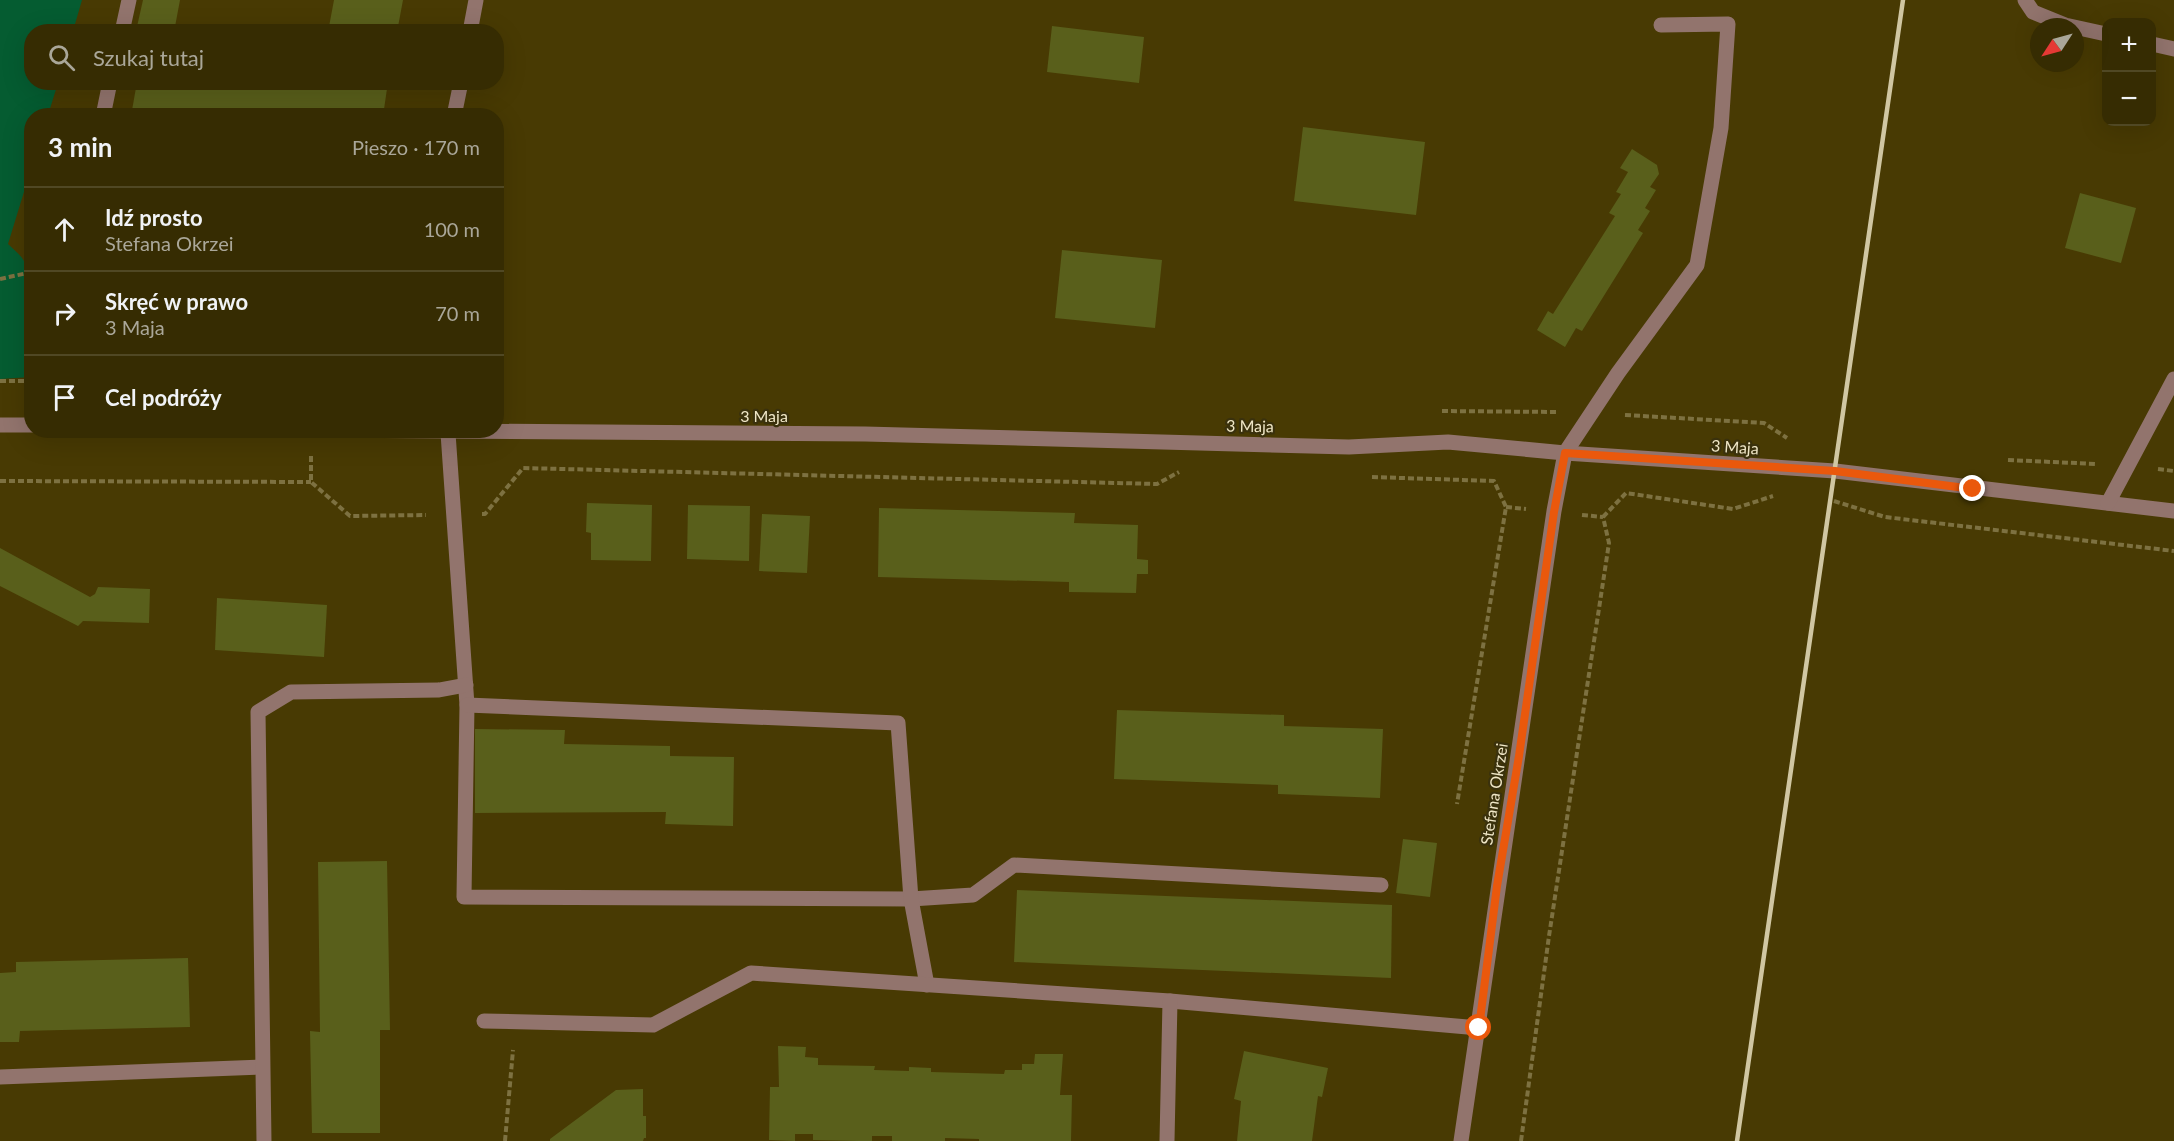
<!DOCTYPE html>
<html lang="pl">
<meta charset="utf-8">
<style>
body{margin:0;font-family:Lato,sans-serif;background:#413811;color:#f1f3f6}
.controls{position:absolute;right:18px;top:18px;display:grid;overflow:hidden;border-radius:12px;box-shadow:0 6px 24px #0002}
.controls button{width:54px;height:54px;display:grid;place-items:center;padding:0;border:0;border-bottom:2px solid #504824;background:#362c02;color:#f1f3f6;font:30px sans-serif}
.compass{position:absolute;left:2030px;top:18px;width:54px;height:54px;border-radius:50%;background:#362c02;box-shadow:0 6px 24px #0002;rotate:234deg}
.stop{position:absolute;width:18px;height:18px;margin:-14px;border:4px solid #ea580c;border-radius:50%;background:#fff}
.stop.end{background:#ea580c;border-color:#fff;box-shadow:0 2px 6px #0008}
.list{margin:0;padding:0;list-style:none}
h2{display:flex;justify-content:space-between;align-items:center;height:78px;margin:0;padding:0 24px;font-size:26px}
h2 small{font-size:20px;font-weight:400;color:#aaa799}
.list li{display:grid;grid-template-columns:39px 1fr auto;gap:18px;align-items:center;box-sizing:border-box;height:84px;padding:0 24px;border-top:2px solid #504824}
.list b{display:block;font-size:22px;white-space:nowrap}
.list p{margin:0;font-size:20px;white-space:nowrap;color:#aaa799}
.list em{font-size:20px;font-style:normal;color:#aaa799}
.icon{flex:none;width:33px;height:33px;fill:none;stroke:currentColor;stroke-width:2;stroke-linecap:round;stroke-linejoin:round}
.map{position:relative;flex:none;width:2174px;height:1141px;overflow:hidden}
.search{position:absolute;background:#362c02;box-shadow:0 6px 24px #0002;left:24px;top:24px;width:480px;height:66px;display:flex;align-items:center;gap:15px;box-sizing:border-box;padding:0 21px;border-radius:24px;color:#aaa799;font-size:22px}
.panel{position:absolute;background:#362c02;box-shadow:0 6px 24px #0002;left:24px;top:108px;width:480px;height:330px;border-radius:24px}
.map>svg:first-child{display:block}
</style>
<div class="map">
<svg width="2174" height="1141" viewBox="0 0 2174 1141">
<rect width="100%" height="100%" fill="#483a03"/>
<path fill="#055c31" d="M0 0H82L73 31 32 32V82L58 83 48 115 32 116 31 169 8 244C13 249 20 254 24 261 35 277 32 354 31 377L0 379Z"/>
<g fill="#595f1b">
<path d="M143 0H180L174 32 136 31Z"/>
<path d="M334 0H403L397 32H328Z"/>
<path d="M1052 26 1144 37 1139 83 1047 72Z"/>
<path d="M137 82H388L383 116H131Z"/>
<path d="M1303 127 1425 142 1416 215 1294 201Z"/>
<path d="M1632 149 1657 165 1659 174 1650 187 1656 190 1645 208 1650 211 1638 230 1643 233 1582 331 1576 328 1565 347 1537 330 1548 311 1553 314 1615 216 1609 213 1621 194 1616 192 1628 172 1620 168Z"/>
<path d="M2080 193 2136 208 2121 263 2065 248Z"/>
<path d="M1062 250 1162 260 1155 328 1055 318Z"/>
<path d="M587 503 652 505 651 561 591 560V533L586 532Z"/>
<path d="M688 505 750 506 749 561 687 559Z"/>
<path d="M879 508 1075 513 1074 523 1138 525 1137 559 1148 560V574H1137L1136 593 1069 592V582L878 577Z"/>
<path d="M762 514 810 516 807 573 759 571Z"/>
<path d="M0 548 90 597 95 594 98 587 150 589 149 623 83 621 78 626 0 586Z"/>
<path d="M217 598 327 605 324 657 215 650Z"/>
<path d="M1117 710 1284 715V726L1383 729 1380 798 1278 794V785L1114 779Z"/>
<path d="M475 729 565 730 564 744 670 746V756L734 757 733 826 665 824 666 812 475 813Z"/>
<path d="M1403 839 1437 843 1430 897 1396 893Z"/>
<path d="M387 861 390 1030H380V1133H312L310 1031 320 1032 318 862Z"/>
<path d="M1017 890 1392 905 1391 978 1014 962Z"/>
<path d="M188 958 190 1027 20 1031 19 1042H0V973L16 972V962Z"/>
<path d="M778 1046 806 1047 805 1057 818 1058V1065L875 1066 874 1070 909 1071V1067L931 1068V1072L1004 1074 1005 1070H1022V1064H1034L1035 1054H1063L1060 1095H1072L1071 1141H979V1139L945 1138V1141H892V1136H872V1141H858L813 1140V1134H795V1141L769 1140 770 1087H779Z"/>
<path d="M1244 1051 1328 1068 1322 1097 1318 1096 1312 1141H1237L1241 1101 1234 1099Z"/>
<path d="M643 1089V1116H646V1138H644L643 1141H550V1139L616 1090Z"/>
</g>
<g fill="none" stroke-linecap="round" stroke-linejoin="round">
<g stroke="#7d7141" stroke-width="4" stroke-dasharray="6 3" stroke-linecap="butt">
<path d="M0 279 32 272"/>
<path d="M0 381H32"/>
<path d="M1442 411 1557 412"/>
<path d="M1625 415 1764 423 1787 438"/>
<path d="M311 456V482L350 516 426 515"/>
<path d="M2008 460 2097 464"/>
<path d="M2158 469 2174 471"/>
<path d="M1372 477 1494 481 1506 507 1457 804"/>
<path d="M0 481 311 482"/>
<path d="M1834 501 1885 517 2174 551"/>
<path d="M1506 507 1526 509"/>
<path d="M482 514H485L523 468 1157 484 1179 472"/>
<path d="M1582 515 1603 517"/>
<path d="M1603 517 1626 493 1733 509 1773 496"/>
<path d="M505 1141 513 1050"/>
<path d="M1521 1141 1549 936 1609 543 1603 517"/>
</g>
<g stroke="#92746d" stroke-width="15">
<path d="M2025 0 2033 12 2065 25 2106 34"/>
<path d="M122 32 129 0"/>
<path d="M470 32 476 0"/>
<path d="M2152 44 2174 49"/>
<path d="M103 116 110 82"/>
<path d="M454 116 461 82"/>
<path d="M0 425H32"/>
<path d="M321 430 865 434 1349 447 1448 442 1565 453 1835 471 2174 511"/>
<path d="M448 433 467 705 464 897 911 899 973 895 1014 865 1381 885"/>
<path d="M2108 503 2174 379"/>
<path d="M467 705 898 723 911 899 927 985"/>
<path d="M484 1021 653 1025 751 973 1170 1001 1479 1028"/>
<path d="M0 1077 262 1067"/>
<path d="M264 1141 258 712 291 692 439 690 466 685"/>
<path d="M1167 1141 1170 1001"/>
<path d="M1461 1141 1554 511 1565 453 1618 373 1697 265 1721 128 1728 24 1661 25"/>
</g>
<path stroke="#d0c6a2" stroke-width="4.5" d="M1737 1141 1903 0"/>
</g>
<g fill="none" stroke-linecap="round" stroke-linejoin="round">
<path stroke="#ea580c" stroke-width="8" d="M1479 1028 1497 886 1519 756 1554 512 1565 453 1835 471 1973 489"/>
</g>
<g text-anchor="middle" stroke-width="4.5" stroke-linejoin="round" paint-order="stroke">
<g font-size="16" fill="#efe6c6" stroke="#3a310d">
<text x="764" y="422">3 Maja</text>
<text transform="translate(1250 426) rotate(1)" y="6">3 Maja</text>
<text transform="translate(1735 447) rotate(4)" y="6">3 Maja</text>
<text transform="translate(1494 794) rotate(-81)" y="6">Stefana Okrzei</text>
</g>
</g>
</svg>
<div class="controls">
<button>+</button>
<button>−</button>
</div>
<svg class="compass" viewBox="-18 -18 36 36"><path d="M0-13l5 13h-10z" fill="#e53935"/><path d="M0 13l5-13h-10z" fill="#aaa799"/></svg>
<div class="stop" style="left:1479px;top:1028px"></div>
<div class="stop end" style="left:1973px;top:489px"></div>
<div class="search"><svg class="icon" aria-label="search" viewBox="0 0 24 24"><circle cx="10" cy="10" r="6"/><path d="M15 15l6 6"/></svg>Szukaj tutaj</div>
<section class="panel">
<h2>3 min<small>Pieszo · 170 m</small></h2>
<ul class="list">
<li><svg class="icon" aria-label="ahead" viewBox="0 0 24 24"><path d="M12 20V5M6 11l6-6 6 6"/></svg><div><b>Idź prosto</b><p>Stefana Okrzei</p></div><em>100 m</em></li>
<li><svg class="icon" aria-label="right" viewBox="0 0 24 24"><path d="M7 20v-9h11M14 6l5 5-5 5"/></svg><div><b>Skręć w prawo</b><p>3 Maja</p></div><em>70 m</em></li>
<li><svg class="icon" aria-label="arrive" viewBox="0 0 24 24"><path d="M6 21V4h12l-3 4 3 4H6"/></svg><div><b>Cel podróży</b></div></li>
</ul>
</section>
</div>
